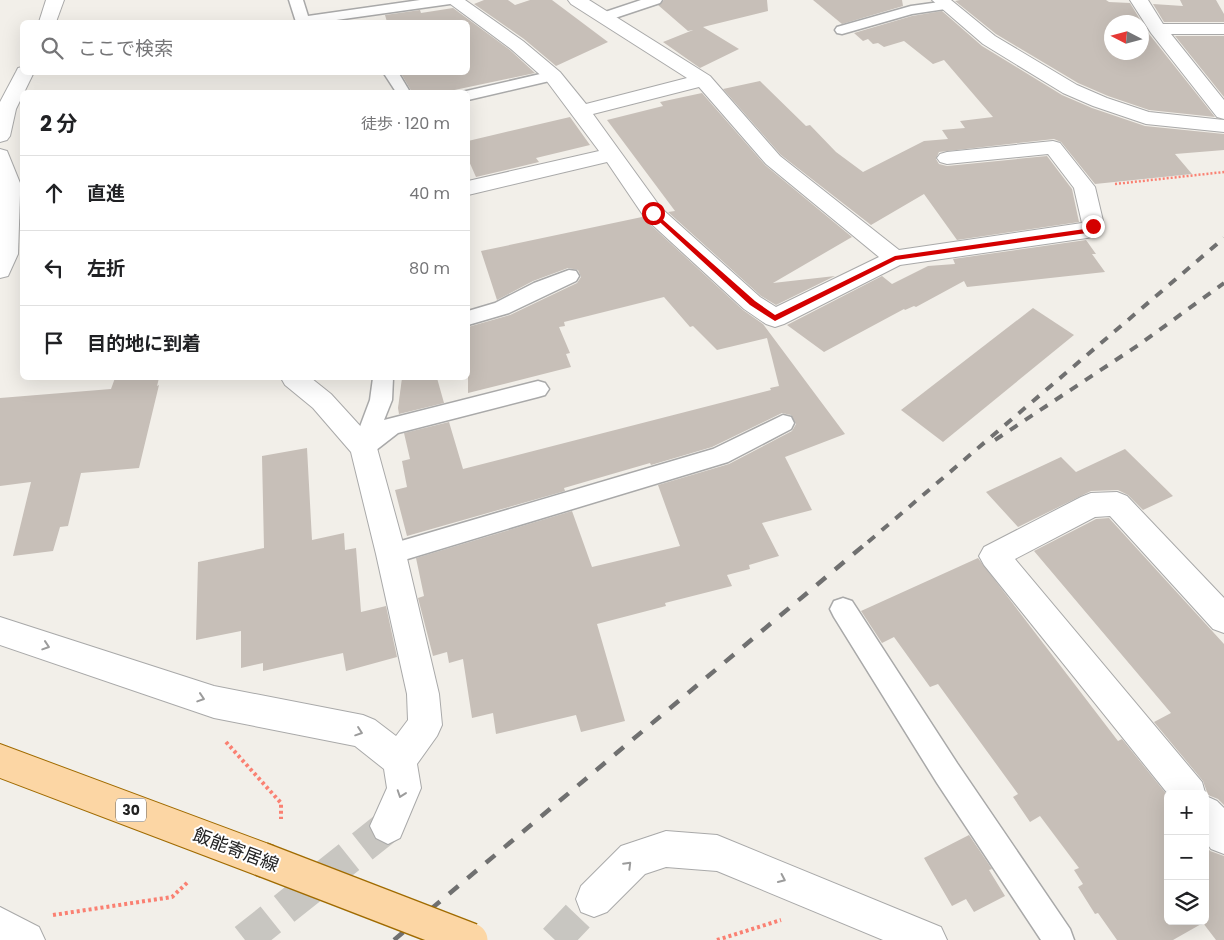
<!DOCTYPE html>
<html lang="ja">
<meta charset="utf-8">
<style>
body{margin:0;font-family:Poppins,"Noto Sans JP",sans-serif;background:#f2f2f2;color:#202124}
.controls{position:absolute;right:15px;bottom:15px;display:grid;overflow:hidden;border-radius:8px;box-shadow:0 5px 20px #0002}
.controls button{width:45px;height:45px;display:grid;place-items:center;padding:0;border:0;border-bottom:1px solid #e0e0e0;background:#fff;color:#202124;font:25px sans-serif}
.compass{position:absolute;left:1104px;top:15px;width:45px;height:45px;border-radius:50%;background:#fff;box-shadow:0 5px 20px #0002;rotate:276deg}
.stop{position:absolute;width:15px;height:15px;margin:-11px;border:4px solid #d40000;border-radius:50%;background:#fff}
.stop.end{background:#d40000;border-color:#fff;box-shadow:0 1px 5px #0008}
.list{margin:0;padding:0;list-style:none}
h2{display:flex;justify-content:space-between;align-items:center;height:65px;margin:0;padding:0 20px;font-size:21px}
h2 small{font-size:16px;font-weight:400;color:#757577}
.list li{display:grid;grid-template-columns:32px 1fr auto;gap:15px;align-items:center;box-sizing:border-box;height:75px;padding:0 20px;border-top:1px solid #e0e0e0}
.list b{display:block;font-size:19px;white-space:nowrap}
.list em{font-size:16px;font-style:normal;color:#757577}
.icon{flex:none;width:28px;height:28px;fill:none;stroke:currentColor;stroke-width:2;stroke-linecap:round;stroke-linejoin:round}
.map{position:relative;flex:none;width:1224px;height:940px;overflow:hidden}
.search{position:absolute;background:#fff;box-shadow:0 5px 20px #0002;left:20px;top:20px;width:450px;height:55px;display:flex;align-items:center;gap:12px;box-sizing:border-box;padding:0 18px;border-radius:8px;color:#757577;font-size:19px}
.panel{position:absolute;background:#fff;box-shadow:0 5px 20px #0002;left:20px;top:90px;width:450px;height:290px;border-radius:8px}
.map>svg:first-child{display:block}
</style>
<div class="map">
<svg width="1224" height="940" viewBox="0 0 1224 940">
<rect width="100%" height="100%" fill="#f2efe9"/>
<g fill="#c7bfb8" fill-rule="evenodd">
<path d="M484 0H508L515 5 530 0H552L608 42 556 66 524 39 474 4Z"/>
<path d="M664 0H767L768 11 703 27 739 49 700 68 663 42 693 30 688 31 658 5Z"/>
<path d="M813 0H902L903 6 842 24Z"/>
<path d="M960 0H1106L1109 2 1130 3 1149 34 1215 117 1149 110 1108 96 1078 83 996 34 955 1ZM1112 22H1142V52H1112Z"/>
<path d="M1180 0H1216L1224 14V22H1164L1153 4 1183 6Z"/>
<path d="M453 8 510 50 535 73 445 92H412L400 72H468V22H387L385 15 420 10 421 13Z"/>
<path d="M942 11 982 46 1062 95 1092 108 1145 126 1224 134V150L1175 154 1192 174 1095 184 1061 142 1054 139 939 152 936 159 939 164 947 166 1047 156 1072 189 1079 222 957 240 924 194 871 225 781 155 723 89 760 81 806 126 810 125 836 152 863 172 924 141 948 139 942 130 965 128 960 121 993 117 944 60 933 64 904 41 884 47 878 43 873 44 868 39 863 41 854 33 912 16Z"/>
<path d="M1175 36H1224V97Z"/>
<path d="M702 93 765 165 852 237 773 283 835 276 776 305 761 296 668 212 675 211 607 120 663 106 660 102Z"/>
<path d="M570 117 590 145 536 158 539 162 476 177 468 159V141Z"/>
<path d="M642 217 743 310 763 324 845 434 785 457 812 510 762 523 779 556 749 565 750 569 727 575 732 586 665 603 666 606 597 624 625 721 581 732 576 715 496 734 493 713 472 718 463 659 449 663 447 652 433 656 418 598 424 596 416 558 572 511 592 567 680 546 658 485 729 464 792 431 796 424 791 415 782 413 712 447 651 465 650 463 564 488 565 491 407 536 395 490 407 487 402 461 410 459 404 433 449 422 463 469 771 390 770 388 779 386 767 338 717 350 693 326 690 327 664 297 564 322 565 326 559 327 570 353 566 354 571 367 468 393V327L510 315 577 283 581 277 578 270 568 268 533 281 497 300 481 251Z"/>
<path d="M1086 240 1096 254H1092L1105 272 967 287 964 281 916 307 914 306 905 310 904 309 824 352 787 325 882 276 892 284 928 266 955 264 953 259Z"/>
<path d="M1033 308 1074 335 943 442 901 410Z"/>
<path d="M115 378H159L157 386 159 385 139 468 81 473 68 526 60 527 53 551 13 556 31 482 0 486V398L111 389Z"/>
<path d="M402 378H437L444 403 399 414 398 408Z"/>
<path d="M307 448 312 540 344 533 345 550 356 548 361 612 386 606 397 657 346 671 343 653 263 671V663L241 668V631L196 640 198 562 264 548 262 456Z"/>
<path d="M1125 449 1173 496 1143 510 1128 495 1118 490 1091 491 1018 527 986 492 1061 457 1076 472Z"/>
<path d="M1109 518 1224 644V805L1218 799 1208 795 1203 781 1154 722 1171 713 1034 551 1096 519Z"/>
<path d="M978 558 1118 741 1122 739 1168 796V921H1205V844L1210 851 1224 856V940H1216L1203 923 1173 940H1117L1098 913 1095 914 1078 887 1083 884 1074 870 1079 868 1040 816 1030 822 1013 797 1018 794 938 684 930 687 894 637 882 643 861 611Z"/>
<path d="M969 835 992 869 989 870 1005 896 974 912 966 899 952 906 924 858Z"/>
</g>
<g fill="none" stroke-linecap="round" stroke-linejoin="round">
<g stroke="#c8c6c1" stroke-width="33" stroke-dasharray="33 17" stroke-linecap="butt">
<path d="M245 940 388 826"/>
<path d="M555 940 594 899"/>
</g>
<g stroke="#a9a9a9" stroke-width="3">
<g id="lane">
<path d="M289 0H303L308 16 420 0H457L450 4 322 22H296Z"/>
<path d="M641 0H662L660 3 609 20H599L597 17 599 14Z"/>
<path d="M947 1 952 2 954 5 952 8 912 14 842 34 837 33 835 30 837 27 911 6Z"/>
<path d="M553 71 558 73 561 76 558 79 468 100V92H462Z"/>
<path d="M383 72H398L410 92H396Z"/>
<path d="M569 270 576 271 579 276 576 281 509 313 468 325V311L495 303 534 283Z"/>
<path d="M373 378H393L392 400 384 420 538 381 545 383 549 389 545 395 538 397 398 433 371 454 363 457 355 454 352 448 370 400Z"/>
<path d="M783 415 791 417 794 423 791 429 728 462 391 564 383 561 379 554 383 547 391 544 713 449Z"/>
<path d="M843 598 852 601 957 763 1070 929 1074 940H1041L937 783 834 617 830 609 834 601Z"/>
</g>
</g>
<g stroke="#a9a9a9" stroke-width="2">
<g id="street">
<path d="M46 0H64L56 22H39Z"/>
<path d="M445 0H465L523 41 560 72 586 104 687 78 571 4 568 0H589L710 76 780 156 899 250 1082 223 1074 188 1048 154 947 164 940 162 937 158 940 154 947 152 1053 141 1060 143 1095 187 1104 225 1095 236 1087 238 900 265 784 324 775 327 766 324 744 309 645 218 607 162 468 195V181L599 151 546 80 511 49ZM699 87 766 164 879 257 776 307 760 297 661 208 593 114Z"/>
<path d="M932 0H951L995 36 1077 85 1107 98 1149 112 1224 120V132L1146 124 1093 106 1063 93 983 44Z"/>
<path d="M1130 0H1148L1163 24H1224V34H1171L1224 100V119L1217 117 1151 33Z"/>
<path d="M22 67V72H34L16 109 10 136 7 140 0 142V102L16 72 18 68Z"/>
<path d="M0 149 7 151 20 183V195L18 254 8 276 0 278Z"/>
<path d="M281 378H311L331 394 373 440 377 448 406 554 439 694 442 725 437 736 417 764 421 788 400 838 388 844 376 838 370 826 387 788 384 769 355 746 214 718 0 645V617L214 686 363 715 375 720 396 736 408 720 407 694 376 554 351 452 313 408 285 385Z"/>
<path d="M1117 492 1127 496 1224 598V633L1213 629 1110 516 1095 517 1015 559 1202 782 1206 796 1217 801 1224 808V854L1211 849 1205 841V794H1168L984 565 979 556 984 547 1081 497 1091 493Z"/>
<path d="M666 831 717 835 941 927 947 940H883L717 871 666 867 645 874 607 912 594 917 581 912 576 899 581 886 621 846Z"/>
<path d="M0 907 39 927 45 940H0Z"/>
</g>
</g>
<g stroke="#a06b00" stroke-width="2">
<path id="primary" d="M0 744 274 846 279 859 274 872 261 877 0 778Z"/>
</g>
<path stroke="#fa8072" stroke-width="2.5" stroke-dasharray="2 2" stroke-linecap="butt" d="M1115 184 1224 172"/>
<g stroke="#fa8072" stroke-width="4" stroke-dasharray="3 3" stroke-linecap="butt">
<path d="M226 742 281 803V819"/>
<path d="M53 915 172 897 189 881"/>
<path d="M717 940 781 920"/>
</g>
<use href="#lane" fill="#fff" fill-rule="evenodd"/>
<use href="#street" fill="#fff" fill-rule="evenodd"/>
<use href="#primary" fill="#fcd6a4" fill-rule="evenodd"/>
<g stroke="#707070" stroke-width="4" stroke-dasharray="9 9" stroke-linecap="butt">
<path d="M995 440 1140 344 1224 283"/>
<path d="M868 542 1224 238"/>
</g>
<path stroke="#707070" stroke-width="4.5" stroke-dasharray="12 12" stroke-linecap="butt" d="M394 940 869 541"/>
<g stroke="#a06b00" stroke-width="36" stroke-linecap="butt">
<path id="primary-bridge" d="M261 859 471 940"/>
</g>
<use href="#primary-bridge" stroke="#fcd6a4" stroke-width="33"/>
</g>
<defs><path id="oneway-chevron" d="M-2-3.5L2.5 0L-2 3.5" fill="none" stroke-width="1.6" stroke-linecap="round" stroke-linejoin="round" transform="scale(1.25)"/></defs>
<g stroke="#9c9c9c">
<use href="#oneway-chevron" transform="translate(46 646) rotate(18)"/>
<use href="#oneway-chevron" transform="translate(201 698) rotate(18)"/>
<use href="#oneway-chevron" transform="translate(359 732) rotate(19)"/>
<use href="#oneway-chevron" transform="translate(401 794) rotate(109)"/>
<use href="#oneway-chevron" transform="translate(628 865) rotate(-45)"/>
<use href="#oneway-chevron" transform="translate(782 879) rotate(25)"/>
</g>
<path fill="#d40000" d="M653 211 755 301 775 315 895 256 1085 229 1093 223 1097 226 1087 233 896 260 775 321 750 305 651 214 650 213Z"/>
<g text-anchor="middle" stroke-width="4" stroke-linejoin="round" paint-order="stroke">
<rect fill="#fff" stroke="#646464" stroke-width="1" x="116" y="798.5" width="30" height="23" rx="4"/>
<g font-size="14" font-weight="bold" fill="#222">
<text x="131" y="815">30</text>
</g>
<g font-size="18" fill="#222" stroke="#fff">
<text transform="translate(236 850) rotate(21)" y="6">飯能寄居線</text>
</g>
</g>
</svg>
<div class="controls">
<button>+</button>
<button>−</button>
<button><svg class="icon" aria-label="layers" viewBox="0 0 24 24"><path d="M12 4l9 5-9 5-9-5zM3 14l9 5 9-5"/></svg></button>
</div>
<svg class="compass" viewBox="-18 -18 36 36"><path d="M0-13l5 13h-10z" fill="#e53935"/><path d="M0 13l5-13h-10z" fill="#757577"/></svg>
<div class="stop" style="left:653px;top:213px"></div>
<div class="stop end" style="left:1093px;top:226px"></div>
<div class="search"><svg class="icon" aria-label="search" viewBox="0 0 24 24"><circle cx="10" cy="10" r="6"/><path d="M15 15l6 6"/></svg>ここで検索</div>
<section class="panel">
<h2>2 分<small>徒歩 · 120 m</small></h2>
<ul class="list">
<li><svg class="icon" aria-label="ahead" viewBox="0 0 24 24"><path d="M12 20V5M6 11l6-6 6 6"/></svg><div><b>直進</b></div><em>40 m</em></li>
<li><svg class="icon" aria-label="left" viewBox="0 0 24 24"><path d="M17 20v-9H6M10 6l-5 5 5 5"/></svg><div><b>左折</b></div><em>80 m</em></li>
<li><svg class="icon" aria-label="arrive" viewBox="0 0 24 24"><path d="M6 21V4h12l-3 4 3 4H6"/></svg><div><b>目的地に到着</b></div></li>
</ul>
</section>
</div>
